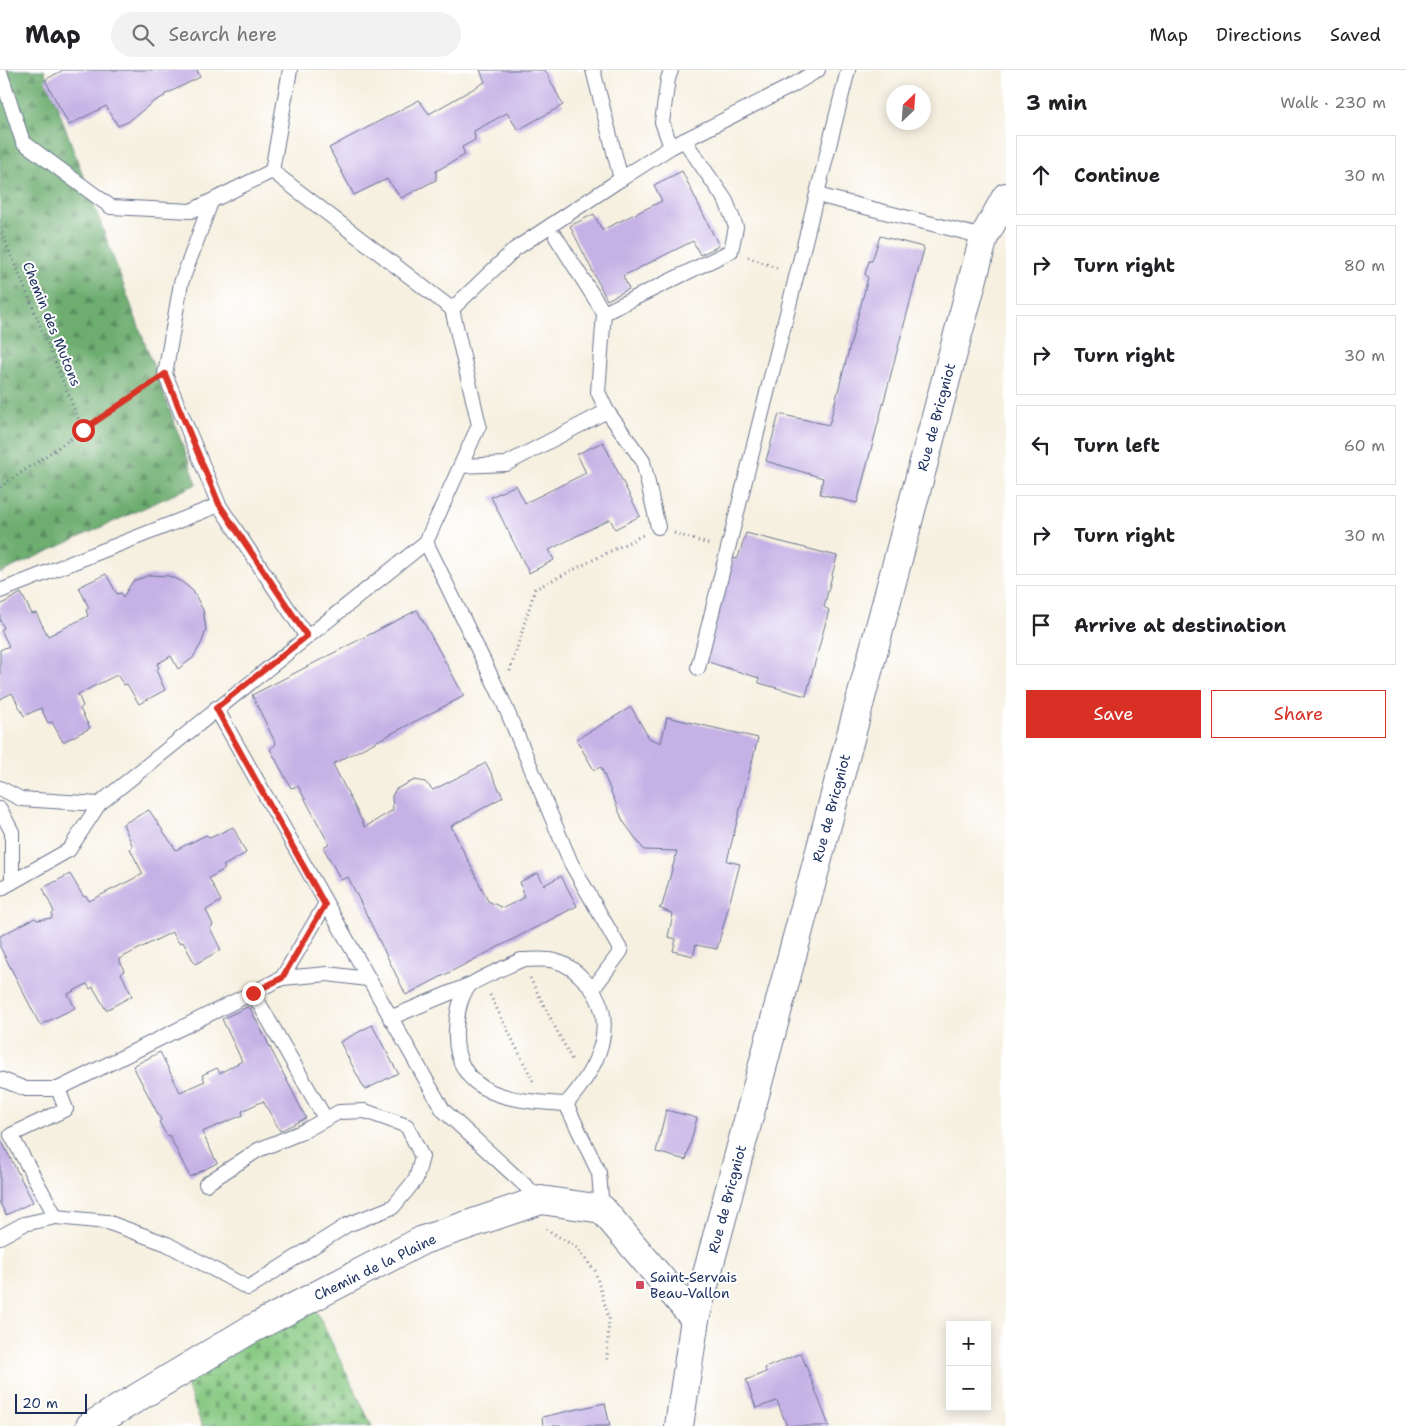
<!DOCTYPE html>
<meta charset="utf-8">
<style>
body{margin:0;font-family:"Shantell Sans",sans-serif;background:#f2f2f2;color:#202124}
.controls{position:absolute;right:15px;bottom:15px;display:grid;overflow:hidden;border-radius:0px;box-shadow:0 2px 12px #0003}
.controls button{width:45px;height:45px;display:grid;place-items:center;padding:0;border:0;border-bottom:1px solid #e0e0e0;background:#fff;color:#202124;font:25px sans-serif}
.compass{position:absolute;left:886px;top:15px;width:45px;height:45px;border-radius:50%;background:#fff;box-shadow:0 2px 12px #0003;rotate:25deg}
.scale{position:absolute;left:15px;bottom:12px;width:72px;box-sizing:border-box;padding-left:5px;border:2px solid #1b2f5e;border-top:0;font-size:14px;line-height:18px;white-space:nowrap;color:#1b2f5e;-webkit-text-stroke:4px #fff;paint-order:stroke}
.stop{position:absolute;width:15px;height:15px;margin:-11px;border:4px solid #d93025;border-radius:50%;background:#fff}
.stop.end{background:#d93025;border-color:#fff;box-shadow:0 1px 5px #0008}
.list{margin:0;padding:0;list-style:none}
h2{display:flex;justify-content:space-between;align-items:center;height:65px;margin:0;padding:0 20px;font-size:21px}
h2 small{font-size:16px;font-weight:400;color:#757577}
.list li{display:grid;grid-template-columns:32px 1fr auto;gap:15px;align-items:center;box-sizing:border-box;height:80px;margin:0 10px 10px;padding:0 10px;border:1px solid #e0e0e0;border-radius:0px}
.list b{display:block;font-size:19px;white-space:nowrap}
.list em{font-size:16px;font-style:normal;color:#757577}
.actions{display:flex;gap:10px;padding:15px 20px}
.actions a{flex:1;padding:11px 0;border:1px solid #d93025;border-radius:0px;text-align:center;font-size:18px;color:#d93025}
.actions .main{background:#d93025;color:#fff}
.icon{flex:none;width:28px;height:28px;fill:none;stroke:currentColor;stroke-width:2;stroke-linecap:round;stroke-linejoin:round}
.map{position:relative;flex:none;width:1006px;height:1356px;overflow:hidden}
header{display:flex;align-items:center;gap:30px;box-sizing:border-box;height:70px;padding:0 25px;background:#fff;border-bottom:1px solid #e0e0e0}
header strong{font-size:24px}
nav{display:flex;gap:28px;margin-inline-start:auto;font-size:18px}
.search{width:350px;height:45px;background:#f2f2f2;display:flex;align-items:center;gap:12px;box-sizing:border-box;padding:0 18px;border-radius:28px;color:#757577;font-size:19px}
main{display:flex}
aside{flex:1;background:#fff}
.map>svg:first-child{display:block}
</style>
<header>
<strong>Map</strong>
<div class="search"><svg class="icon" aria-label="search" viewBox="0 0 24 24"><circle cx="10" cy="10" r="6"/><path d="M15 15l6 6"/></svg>Search here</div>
<nav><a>Map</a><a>Directions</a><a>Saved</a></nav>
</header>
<main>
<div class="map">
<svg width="1006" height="1356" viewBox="0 0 1006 1356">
<defs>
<pattern id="forest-firs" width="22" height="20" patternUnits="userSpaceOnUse" patternTransform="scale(1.25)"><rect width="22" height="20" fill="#6dad70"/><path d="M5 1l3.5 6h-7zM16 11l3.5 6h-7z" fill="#598d5f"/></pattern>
<pattern id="cemetery-stones" width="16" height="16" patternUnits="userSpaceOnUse" patternTransform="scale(1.25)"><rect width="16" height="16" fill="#87c982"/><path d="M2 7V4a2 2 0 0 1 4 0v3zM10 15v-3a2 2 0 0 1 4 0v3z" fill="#6ea46e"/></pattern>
</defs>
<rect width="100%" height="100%" fill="#fff"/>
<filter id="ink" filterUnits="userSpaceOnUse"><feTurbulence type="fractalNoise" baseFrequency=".02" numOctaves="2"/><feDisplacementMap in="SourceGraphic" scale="10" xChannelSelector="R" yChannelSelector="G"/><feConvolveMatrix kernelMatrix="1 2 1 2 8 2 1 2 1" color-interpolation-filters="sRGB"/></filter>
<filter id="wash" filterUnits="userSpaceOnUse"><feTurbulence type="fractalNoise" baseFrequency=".0096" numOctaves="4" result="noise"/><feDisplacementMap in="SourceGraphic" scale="20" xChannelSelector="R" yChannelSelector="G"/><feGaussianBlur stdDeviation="1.12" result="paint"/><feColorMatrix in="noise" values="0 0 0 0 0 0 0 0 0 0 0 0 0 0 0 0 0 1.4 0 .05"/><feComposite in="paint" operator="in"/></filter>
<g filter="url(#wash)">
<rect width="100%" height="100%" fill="#f6f0e0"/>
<path fill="url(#forest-firs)" stroke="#446e67" d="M0 0H44L197 414 0 503Z"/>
<path fill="url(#cemetery-stones)" stroke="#517c70" d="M314 1236 372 1356H202L184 1307Z"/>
<g id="blocks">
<g fill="#c5b1e5">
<path d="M63 0H197L200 7 164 25 165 26 153 32 128 52 118 56 106 36 69 55 45 10Z"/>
<path d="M480 0H545L563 35 518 60 507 43 474 61 475 70 462 77 465 85 436 101V110L401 128 387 109 354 125 329 78 419 30 429 44 485 12Z"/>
<path d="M682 101 719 176 700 185 693 171 623 206 629 219 607 230 570 156 594 144 602 160 662 131 654 115Z"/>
<path d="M880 166 923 177 924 179 857 433 820 424 823 408 766 391 779 344 829 355 868 208 865 204 869 191H872Z"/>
<path d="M603 372 640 446 615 459 610 449 549 480 554 490 529 503 491 427 516 415 525 433 586 403 577 384Z"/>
<path d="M746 463 837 486 824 537 829 540 806 626 759 613V608L705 591 732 489 738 488Z"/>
<path d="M106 504 117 524 121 523 123 527 133 511 150 505 169 506 182 512 193 521 203 540 206 559 202 572 193 588 178 599 171 586 157 594 159 598 156 600 165 620 139 634 127 614 124 615 117 605 78 624 83 636 80 639 90 658 63 672 52 652 48 653 41 638 24 646 12 623 0 629V580L9 576 1 560 4 558 0 550V535L21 523 32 544 36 543 48 566 88 546 86 540 89 538 79 517Z"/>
<path d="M417 540 464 626 333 694 365 757 393 740 392 726 396 719 415 710 425 712 433 720 486 693 503 727 451 756 488 831 503 838 524 828 520 812 538 803 544 815 561 806 577 836 406 925 348 807 341 810 323 777 329 774 298 716 291 718 270 679 276 674 252 625Z"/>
<path d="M631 637 649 668 661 673 667 647 758 668 727 791 740 794 717 879 696 875 693 886 673 881 676 869 668 867 673 844 659 838 662 836 677 781 644 780 623 751 601 697 594 700 577 671V669Z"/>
<path d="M149 740 176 780 206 765 210 768 233 757 246 783 223 796 225 799 209 808 221 831 206 840 213 855 210 858 221 880 195 894 183 872 179 873 172 862 119 889 124 901 121 903 132 926 106 940 93 917 90 919 87 914 68 924 75 938 40 955 0 877V866L35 848 37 850 52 848V844L54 842 43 818 70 804 83 826 87 827 89 831 143 804 130 779 133 777 123 754Z"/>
<path d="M249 936 306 1048 280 1061 263 1031 242 1041 243 1045 202 1062 217 1093 190 1107 169 1065 167 1066 159 1052 161 1050 133 996 160 982 180 1022 205 1011 202 1005 217 998 220 1003 242 991 222 949Z"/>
<path d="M372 955 398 1003 365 1020 340 972Z"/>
<path d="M666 1040 697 1048 686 1090 656 1082Z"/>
<path d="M0 1068 33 1132 6 1145 0 1133Z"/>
<path d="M801 1283 829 1356H787L777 1331 756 1338 746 1310 766 1302 765 1298Z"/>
<path d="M605 1333 610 1356H543L542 1347Z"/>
</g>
</g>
</g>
<g filter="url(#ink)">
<use href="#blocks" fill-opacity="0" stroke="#68738c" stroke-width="1"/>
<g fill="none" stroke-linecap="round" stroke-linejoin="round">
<g stroke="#68738c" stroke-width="16">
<g id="service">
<path d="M0 2 23 72 111 137 191 141 272 101"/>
<path d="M671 77 662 52 668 9 671 0"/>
<path d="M621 109 671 77 793 15 818 0"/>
<path d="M817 125 984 167"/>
<path d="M211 132 181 213 165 304 219 435 307 567"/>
<path d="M556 167 604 243 598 322 607 341"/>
<path d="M452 239 515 179 621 109 593 0"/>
<path d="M604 243 731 181 736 157 726 131 684 70"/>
<path d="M461 396 506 394 607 341 643 391 658 457"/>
<path d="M426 472 502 629 571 793 621 881 593 919"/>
<path d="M0 521 219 435"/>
<path d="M698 598 848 0"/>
<path d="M216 638 443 1040 541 1130"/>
<path d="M0 718 21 729 99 734"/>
<path d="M0 739 12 762V812"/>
<path d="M0 819 69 780 99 734 426 472 479 355 452 239 272 101 290 0"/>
<path d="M521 890C531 890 545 888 555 891 568 894 577 902 586 912 622 951 597 999 566 1034 515 1031 453 1028 456 960 457 945 459 928 469 916 474 910 511 895 521 890Z"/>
<path d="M282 908 328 904 367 909"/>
<path d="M253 923 325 1048"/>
<path d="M390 948 469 915"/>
<path d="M0 1009 26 1019H58L282 908 325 835"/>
<path d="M58 1019 66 1039 11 1065 56 1147 107 1152 167 1174 248 1218 347 1155 393 1137 416 1109 422 1087 407 1056 365 1041 339 1042 302 1062 258 1080 206 1114"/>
<path d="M566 1034 599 1103 602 1139"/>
<path d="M0 1167 24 1154 56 1147"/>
</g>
</g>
<g stroke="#68738c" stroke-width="30">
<g id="minor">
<path d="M90 1356 248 1261 423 1170 541 1130 602 1139 695 1249"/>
<path d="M679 1356 695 1249 984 167 1006 127"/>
</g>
</g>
<g stroke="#68738c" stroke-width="3" stroke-dasharray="1 4" stroke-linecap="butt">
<path d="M0 158 83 360"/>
<path d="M748 187 779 199"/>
<path d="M0 417 150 315"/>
<path d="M674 463 711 475"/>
<path d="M510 601 535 519 643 465"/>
<path d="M530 908 573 992"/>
<path d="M490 925 534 1013"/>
<path d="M546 1159 576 1177 595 1201 609 1249 607 1290"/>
</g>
<use href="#service" stroke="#fff" stroke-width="14"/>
<use href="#minor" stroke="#fff" stroke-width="28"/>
</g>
</g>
<g fill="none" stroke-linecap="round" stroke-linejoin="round" filter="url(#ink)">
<path stroke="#d93025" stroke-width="6" d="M83 360 165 304 219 434 307 566 216 638 325 835 282 908 253 923"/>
</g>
<rect fill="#d1495b" stroke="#fff" stroke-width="2" x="635" y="1210" width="10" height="10" rx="2.5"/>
<g text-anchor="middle" stroke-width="4" stroke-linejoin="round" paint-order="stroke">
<g font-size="14" fill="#1b2f5e" stroke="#fff">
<text transform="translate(52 254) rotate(68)" y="5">Chemin des Mutons</text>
<text transform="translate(936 347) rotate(-75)" y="5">Rue de Bricgniot</text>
<text transform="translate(831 738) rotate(-75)" y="5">Rue de Bricgniot</text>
<text transform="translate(727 1129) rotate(-75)" y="5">Rue de Bricgniot</text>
<text transform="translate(375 1197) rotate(-26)" y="5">Chemin de la Plaine</text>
</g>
<g font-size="14" fill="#1b2f5e" stroke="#fff" text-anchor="start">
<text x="650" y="1212">Saint-Servais<tspan x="650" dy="16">Beau-Vallon</tspan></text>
</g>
</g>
</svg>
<div class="controls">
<button>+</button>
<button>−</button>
</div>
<svg class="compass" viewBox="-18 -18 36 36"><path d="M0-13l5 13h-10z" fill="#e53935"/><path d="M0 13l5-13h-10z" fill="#757577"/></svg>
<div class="scale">20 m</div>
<div class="stop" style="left:83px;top:360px"></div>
<div class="stop end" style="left:253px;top:923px"></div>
</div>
<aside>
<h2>3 min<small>Walk · 230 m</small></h2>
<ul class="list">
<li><svg class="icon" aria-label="ahead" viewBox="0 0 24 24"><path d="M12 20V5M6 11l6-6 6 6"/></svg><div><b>Continue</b></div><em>30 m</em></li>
<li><svg class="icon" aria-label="right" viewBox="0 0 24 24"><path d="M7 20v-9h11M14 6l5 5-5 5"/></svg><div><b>Turn right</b></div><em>80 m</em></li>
<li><svg class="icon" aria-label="right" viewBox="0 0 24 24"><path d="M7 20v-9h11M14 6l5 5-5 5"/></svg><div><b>Turn right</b></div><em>30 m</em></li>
<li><svg class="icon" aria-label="left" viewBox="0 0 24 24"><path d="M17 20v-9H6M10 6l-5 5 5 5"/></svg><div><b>Turn left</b></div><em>60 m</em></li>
<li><svg class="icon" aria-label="right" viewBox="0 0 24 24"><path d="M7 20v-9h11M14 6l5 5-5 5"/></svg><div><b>Turn right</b></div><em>30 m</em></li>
<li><svg class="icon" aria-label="arrive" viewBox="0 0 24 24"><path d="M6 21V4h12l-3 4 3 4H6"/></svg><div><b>Arrive at destination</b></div></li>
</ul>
<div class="actions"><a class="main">Save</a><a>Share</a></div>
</aside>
</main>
